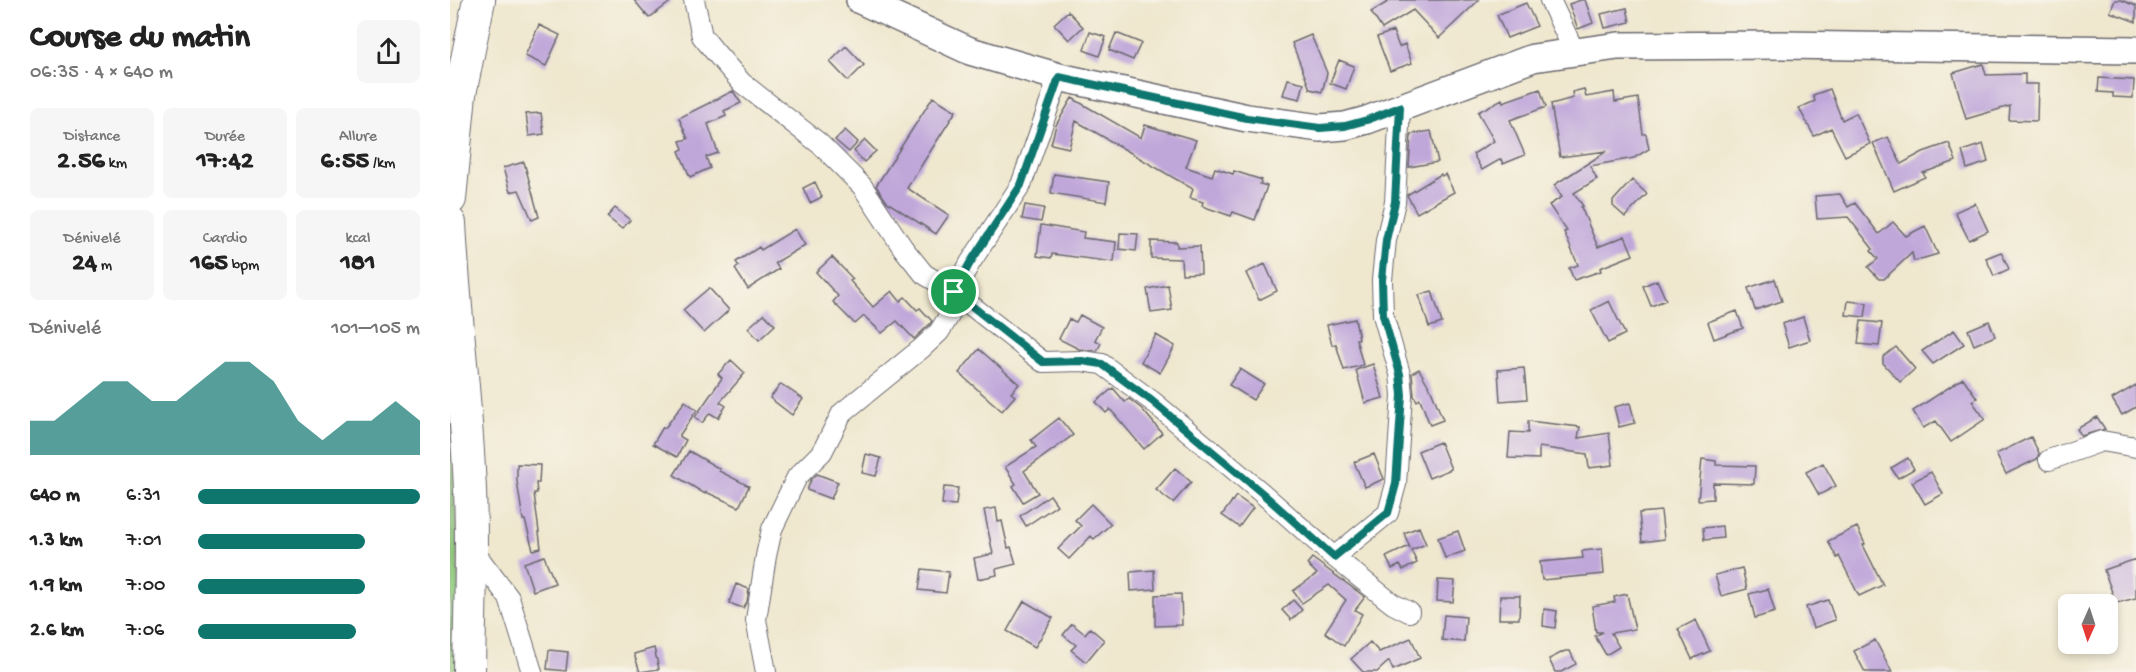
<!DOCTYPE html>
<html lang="fr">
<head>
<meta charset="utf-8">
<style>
	body { margin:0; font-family:"Gochi Hand",sans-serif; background:#f6f6f6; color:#222; height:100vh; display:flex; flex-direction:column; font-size:22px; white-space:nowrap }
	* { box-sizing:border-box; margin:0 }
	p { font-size:20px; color:#767676 }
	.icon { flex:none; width:33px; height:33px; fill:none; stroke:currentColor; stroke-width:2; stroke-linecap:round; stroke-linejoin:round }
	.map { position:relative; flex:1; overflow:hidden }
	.side { display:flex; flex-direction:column; background:#fff; width:450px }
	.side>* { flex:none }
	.needle { width:39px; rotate:183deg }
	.controls { position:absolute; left:1608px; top:594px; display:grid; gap:12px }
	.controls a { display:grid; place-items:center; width:60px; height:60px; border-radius:9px; background:#fff; box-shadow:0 3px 9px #0003; font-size:30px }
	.pin { position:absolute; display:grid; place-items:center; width:51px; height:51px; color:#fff; margin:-26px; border:3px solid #fff; border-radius:50%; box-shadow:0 2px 6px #0007 }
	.round { display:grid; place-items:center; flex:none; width:63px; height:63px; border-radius:9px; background:#f6f6f6 }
	.head { display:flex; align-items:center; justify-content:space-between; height:102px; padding:0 30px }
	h1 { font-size:33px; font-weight:700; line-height:45px }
	.figures { display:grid; grid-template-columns:repeat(3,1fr); gap:9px; height:102px; padding:6px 30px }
	.figures div { display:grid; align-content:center; border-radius:9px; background:#f6f6f6; text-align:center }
	.figures b { font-size:26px; font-weight:700 }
	.figures small { font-size:16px; font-weight:400 }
	.figures p { font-size:16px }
	.chart { height:168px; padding:12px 30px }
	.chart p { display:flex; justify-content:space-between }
	.chart svg { width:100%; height:108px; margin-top:6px; fill:#0f766e; opacity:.7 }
	ul { padding:0 30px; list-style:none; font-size:20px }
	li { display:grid; grid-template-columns:96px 72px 1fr; align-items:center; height:45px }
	li i { height:15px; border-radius:8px; background:#0f766e }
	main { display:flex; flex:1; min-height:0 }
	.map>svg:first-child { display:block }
</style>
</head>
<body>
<main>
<section class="side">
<div class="head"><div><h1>Course du matin</h1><p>06:35 · 4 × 640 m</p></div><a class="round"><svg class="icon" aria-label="share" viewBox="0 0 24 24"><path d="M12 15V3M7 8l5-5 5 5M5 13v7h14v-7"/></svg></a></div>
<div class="figures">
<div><p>Distance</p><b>2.56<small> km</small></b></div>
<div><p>Durée</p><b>17:42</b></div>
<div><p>Allure</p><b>6:55<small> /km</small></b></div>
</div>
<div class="figures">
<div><p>Dénivelé</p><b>24<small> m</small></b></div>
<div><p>Cardio</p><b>165<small> bpm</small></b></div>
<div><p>kcal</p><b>181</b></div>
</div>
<div class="chart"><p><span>Dénivelé</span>101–105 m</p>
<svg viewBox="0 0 160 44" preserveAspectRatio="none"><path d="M0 44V30L10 30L20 22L30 14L40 14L50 22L60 22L70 14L80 6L90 6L100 14L110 30L120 38L130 30L140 30L150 22L160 30V44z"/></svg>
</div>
<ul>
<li><b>640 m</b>6:31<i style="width:100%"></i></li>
<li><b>1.3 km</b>7:01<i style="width:75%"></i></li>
<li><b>1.9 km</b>7:00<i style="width:75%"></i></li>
<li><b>2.6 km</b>7:06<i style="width:71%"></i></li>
</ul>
</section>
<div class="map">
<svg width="1686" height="672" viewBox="0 0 1686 672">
	<rect width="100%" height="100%" fill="#f7f3e8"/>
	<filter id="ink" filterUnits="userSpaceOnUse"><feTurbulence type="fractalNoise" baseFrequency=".0167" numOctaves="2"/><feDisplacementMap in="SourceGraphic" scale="12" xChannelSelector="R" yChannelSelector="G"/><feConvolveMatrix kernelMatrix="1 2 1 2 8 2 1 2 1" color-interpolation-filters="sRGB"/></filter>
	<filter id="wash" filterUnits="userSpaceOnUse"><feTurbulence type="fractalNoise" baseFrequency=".008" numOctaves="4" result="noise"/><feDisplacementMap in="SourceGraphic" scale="24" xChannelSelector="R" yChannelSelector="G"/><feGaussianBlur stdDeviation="1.35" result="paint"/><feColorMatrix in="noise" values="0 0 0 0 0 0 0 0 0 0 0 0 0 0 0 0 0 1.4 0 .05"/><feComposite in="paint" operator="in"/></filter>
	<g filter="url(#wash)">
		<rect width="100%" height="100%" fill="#efe7ce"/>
		<path fill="#92cb7f" stroke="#5a765d" stroke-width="1.5" d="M 0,381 L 10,614 L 7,672 L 0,672 Z"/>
		<g id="blocks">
			<path fill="#c0a7da" d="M 184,0 L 223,0 L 199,18 Z
				M 941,0 L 1029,0 L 989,38 L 963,10 L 932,29 L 921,12 Z
				M 1131,0 L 1135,0 L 1143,23 L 1128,29 L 1119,4 Z
				M 1665,0 L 1671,0 L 1686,6 L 1686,22 L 1660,12 Z
				M 1076,3 L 1087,26 L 1057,38 L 1047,15 Z
				M 1177,8 L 1180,22 L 1155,28 L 1151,14 Z
				M 618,11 L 633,27 L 619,40 L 604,24 Z
				M 89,25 L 110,35 L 96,66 L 75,56 Z
				M 943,31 L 949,47 L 955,44 L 962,63 L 940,71 L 927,37 Z
				M 640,32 L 656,37 L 649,56 L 634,50 Z
				M 666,33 L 691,43 L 683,60 L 659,50 Z
				M 861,35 L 877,73 L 872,92 L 860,89 L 842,43 Z
				M 396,46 L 414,65 L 398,81 L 380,62 Z
				M 889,60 L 904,66 L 896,89 L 880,83 Z
				M 1533,64 L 1536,75 L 1575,74 L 1575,84 L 1588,84 L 1587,121 L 1559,120 L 1560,106 L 1516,119 L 1503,73 Z
				M 1649,78 L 1684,80 L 1683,98 L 1663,97 L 1663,93 L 1648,92 Z
				M 838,79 L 854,83 L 850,99 L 833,95 Z
				M 1090,89 L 1096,107 L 1060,120 L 1075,155 L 1053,164 L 1051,159 L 1032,170 L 1023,154 L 1044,141 L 1028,112 L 1052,99 L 1053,102 Z
				M 1134,89 L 1136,97 L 1164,92 L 1165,102 L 1188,98 L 1193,134 L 1196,134 L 1199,149 L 1184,158 L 1140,166 L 1147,179 L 1124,193 L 1133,206 L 1131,207 L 1148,247 L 1175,236 L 1183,255 L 1150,268 L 1151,271 L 1124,280 L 1119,268 L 1128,265 L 1114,232 L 1117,231 L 1099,205 L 1112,197 L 1104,185 L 1157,151 L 1110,157 L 1101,104 L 1123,98 L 1122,92 Z
				M 1380,89 L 1392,120 L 1406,113 L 1420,144 L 1395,156 L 1381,128 L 1364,136 L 1349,108 L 1365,101 L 1363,95 Z
				M 283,91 L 291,103 L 274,111 L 276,116 L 258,124 L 268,153 L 256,157 L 260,168 L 240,177 L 229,151 L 233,149 L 230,141 L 238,139 L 229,118 Z
				M 483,97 L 506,111 L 457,188 L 499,215 L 486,234 L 437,202 L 426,186 Z
				M 622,98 L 691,138 L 695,125 L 746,140 L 736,167 L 762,176 L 765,168 L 783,174 L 784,171 L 812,180 L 810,184 L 817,186 L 805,220 L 783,212 L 781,216 L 752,206 L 753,202 L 740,198 L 743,189 L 626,121 L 619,148 L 601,144 L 606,125 Z
				M 91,113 L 94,134 L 79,136 L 76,114 Z
				M 395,130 L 408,142 L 399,152 L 385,140 Z
				M 981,131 L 988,162 L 959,167 L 961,134 Z
				M 1438,137 L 1451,164 L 1473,152 L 1499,143 L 1506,161 L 1473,173 L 1475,177 L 1444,191 L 1423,143 Z
				M 415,140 L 426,151 L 414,162 L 404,151 Z
				M 1533,144 L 1538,162 L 1517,169 L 1512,151 Z
				M 74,162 L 89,217 L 82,220 L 69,190 L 60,192 L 53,168 Z
				M 604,174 L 659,182 L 656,202 L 601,193 Z
				M 991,174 L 992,176 L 995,174 L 1004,192 L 967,213 L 957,195 Z
				M 1182,180 L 1197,194 L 1175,217 L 1163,206 L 1163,201 Z
				M 365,182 L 372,197 L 360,203 L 353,188 Z
				M 1390,194 L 1398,207 L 1405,203 L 1429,234 L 1443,222 L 1456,236 L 1475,226 L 1488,254 L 1464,261 L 1462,253 L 1434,279 L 1429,279 L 1418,267 L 1428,259 L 1421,251 L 1423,249 L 1398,217 L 1367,219 L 1365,196 Z
				M 1525,203 L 1538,231 L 1519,240 L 1505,212 Z
				M 575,205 L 594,208 L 591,222 L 572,219 Z
				M 165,208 L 180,220 L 172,229 L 157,217 Z
				M 591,225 L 634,232 L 633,238 L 666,242 L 664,262 L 602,254 L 601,258 L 587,256 Z
				M 345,229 L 355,245 L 325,263 L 329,269 L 298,289 L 285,269 L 289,266 L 286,262 L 309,247 L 311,250 Z
				M 670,233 L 688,234 L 686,251 L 669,249 Z
				M 701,241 L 727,242 L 727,247 L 750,246 L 751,273 L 732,274 L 731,259 L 701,258 Z
				M 1551,252 L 1559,269 L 1544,276 L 1536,258 Z
				M 382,257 L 403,279 L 400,281 L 423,307 L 442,291 L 450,301 L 455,297 L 467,310 L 470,308 L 482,321 L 480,324 L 464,339 L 447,321 L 432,333 L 414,316 L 405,324 L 383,302 L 388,296 L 366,272 Z
				M 815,264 L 827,291 L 809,300 L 796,273 Z
				M 1325,279 L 1332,301 L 1305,310 L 1298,288 Z
				M 1207,280 L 1216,300 L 1201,306 L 1193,286 Z
				M 718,285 L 722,310 L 701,313 L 697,289 Z
				M 259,288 L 279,310 L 254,333 L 233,310 Z
				M 982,291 L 992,323 L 979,327 L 969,295 Z
				M 1159,301 L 1175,334 L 1158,343 L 1141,310 Z
				M 1398,301 L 1417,303 L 1415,317 L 1396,315 Z
				M 1287,311 L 1293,328 L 1264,339 L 1258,322 Z
				M 314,314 L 325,325 L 309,340 L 298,328 Z
				M 630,315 L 652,327 L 645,340 L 651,343 L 647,351 L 629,349 L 609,339 L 619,319 L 626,322 Z
				M 1353,317 L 1360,340 L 1339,347 L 1332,324 Z
				M 905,319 L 909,339 L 906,339 L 913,365 L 894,370 L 886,344 L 882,345 L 877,325 Z
				M 1411,321 L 1432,323 L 1429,346 L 1408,344 Z
				M 1539,321 L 1545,336 L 1524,345 L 1518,330 Z
				M 1504,330 L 1514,344 L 1483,364 L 1472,351 Z
				M 706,335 L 725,346 L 710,373 L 691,362 Z
				M 1446,347 L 1465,369 L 1450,382 L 1433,363 L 1433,357 Z
				M 529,349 L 569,384 L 561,393 L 565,396 L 552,411 L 509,373 Z
				M 281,360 L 295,373 L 270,402 L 276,406 L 268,418 L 260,413 L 252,423 L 245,417 L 272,378 L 268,374 Z
				M 923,364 L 933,398 L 915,403 L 906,370 Z
				M 1074,368 L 1077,399 L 1050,401 L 1048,370 Z
				M 790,369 L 814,384 L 803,400 L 779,385 Z
				M 969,369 L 982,392 L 993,420 L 980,425 L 970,399 L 967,401 L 964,396 L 962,373 Z
				M 1513,378 L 1527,398 L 1522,401 L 1535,419 L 1501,442 L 1486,421 L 1473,428 L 1463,411 Z
				M 331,384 L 353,399 L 342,415 L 320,398 Z
				M 1686,385 L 1686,407 L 1672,415 L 1662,399 Z
				M 663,388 L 675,402 L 679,399 L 692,409 L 712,433 L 694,449 L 660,409 L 656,413 L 646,402 Z
				M 235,401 L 247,410 L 229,436 L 236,440 L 227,457 L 203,444 L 213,427 L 215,428 Z
				M 1180,403 L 1185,423 L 1169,427 L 1164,407 Z
				M 1647,417 L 1655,429 L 1631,436 L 1627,429 Z
				M 609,418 L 623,435 L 574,471 L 588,493 L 573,502 L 563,486 L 566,484 L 555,467 L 586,447 L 581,440 Z
				M 1078,421 L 1130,427 L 1128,438 L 1159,433 L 1163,465 L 1139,468 L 1137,454 L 1089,447 L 1089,459 L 1058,458 L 1060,432 L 1078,433 Z
				M 1581,437 L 1589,453 L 1587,459 L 1556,474 L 1546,454 Z
				M 990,442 L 1001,469 L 979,478 L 968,451 Z
				M 239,451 L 270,469 L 269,471 L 299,486 L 289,507 L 256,492 L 255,494 L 224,475 Z
				M 416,454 L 431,458 L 426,476 L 412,473 Z
				M 924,454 L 934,479 L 915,487 L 904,462 Z
				M 1458,458 L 1464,469 L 1448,478 L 1441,468 Z
				M 1252,459 L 1266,461 L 1266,465 L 1305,466 L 1304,484 L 1263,483 L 1263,499 L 1248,500 Z
				M 1373,463 L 1386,486 L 1369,495 L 1356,472 Z
				M 67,464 L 90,465 L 89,483 L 86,483 L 87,493 L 84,493 L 91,548 L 83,550 L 75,520 L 73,520 L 67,481 Z
				M 725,468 L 741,482 L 723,503 L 706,490 Z
				M 1481,472 L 1493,494 L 1475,504 L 1462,482 Z
				M 367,474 L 388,482 L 381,499 L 357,490 L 361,480 Z
				M 494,487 L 508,488 L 506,505 L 492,504 Z
				M 600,495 L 607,505 L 576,526 L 570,516 Z
				M 786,496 L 803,508 L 789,527 L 772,515 Z
				M 641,504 L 661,524 L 644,539 L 641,536 L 619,559 L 608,549 L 631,526 L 625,520 Z
				M 546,508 L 548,522 L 552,521 L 558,548 L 561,547 L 566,564 L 546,569 L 547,575 L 528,579 L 524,558 L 543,554 L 534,510 Z
				M 1211,511 L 1214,539 L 1192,542 L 1189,513 Z
				M 1272,526 L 1273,538 L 1254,540 L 1253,528 Z
				M 969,527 L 976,544 L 961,550 L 967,563 L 953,570 L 950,565 L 942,569 L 936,557 L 959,546 L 960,548 L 954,533 Z
				M 1407,527 L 1415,544 L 1413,545 L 1433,585 L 1409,596 L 1389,556 L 1387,558 L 1378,541 Z
				M 1008,531 L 1015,551 L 995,558 L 988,538 Z
				M 1152,549 L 1154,574 L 1092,580 L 1090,562 L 1133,558 L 1132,551 Z
				M 94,556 L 105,583 L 83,591 L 74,563 Z
				M 862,558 L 915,597 L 905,610 L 912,614 L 894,646 L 875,632 L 896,600 L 879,585 L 852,603 L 843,591 L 867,574 L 857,564 Z
				M 1686,559 L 1686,598 L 1666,603 L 1654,570 Z
				M 1292,568 L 1297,589 L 1271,596 L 1265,575 Z
				M 472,569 L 499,572 L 496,593 L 469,590 Z
				M 704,570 L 705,589 L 681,591 L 680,572 Z
				M 988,580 L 1005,581 L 1003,602 L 987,601 Z
				M 286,584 L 299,589 L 297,602 L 293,608 L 279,603 Z
				M 1318,589 L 1325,612 L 1305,618 L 1299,594 Z
				M 731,594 L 732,625 L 705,626 L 705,595 Z
				M 1177,594 L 1185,629 L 1161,633 L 1169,647 L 1156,655 L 1145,636 L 1153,632 L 1146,632 L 1142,606 L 1165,602 L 1164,597 Z
				M 1050,596 L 1070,596 L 1069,619 L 1049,619 Z
				M 843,600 L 852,610 L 841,620 L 832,610 Z
				M 1378,600 L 1385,620 L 1363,628 L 1356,607 Z
				M 574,601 L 603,618 L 585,647 L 557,631 Z
				M 1094,609 L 1107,611 L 1105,628 L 1093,626 Z
				M 994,615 L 1016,617 L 1014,642 L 992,640 Z
				M 1246,620 L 1260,651 L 1242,659 L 1228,629 Z
				M 622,624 L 635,634 L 640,628 L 654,640 L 636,662 L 621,650 L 626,645 L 613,635 Z
				M 961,638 L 970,658 L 943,670 L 939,661 L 927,672 L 913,672 L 901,659 L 920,642 L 929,652 Z
				M 1425,640 L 1442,672 L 1415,672 L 1404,651 Z
				M 204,648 L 209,669 L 190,672 L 184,654 Z
				M 99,650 L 118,652 L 116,671 L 97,669 Z
				M 1115,651 L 1120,651 L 1126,664 L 1111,672 L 1105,672 L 1099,659 Z"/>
		</g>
	</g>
	<g filter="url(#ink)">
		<use href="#blocks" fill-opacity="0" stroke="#6a676e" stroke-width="1.5"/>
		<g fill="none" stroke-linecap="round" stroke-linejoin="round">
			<defs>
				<path id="minor" d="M 244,0 L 252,36 L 265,52 L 292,83 L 370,144 L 412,186 L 453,248 L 474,274 L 504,292 L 593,362 L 632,361 L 652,364 L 702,401 L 812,493 L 884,557 L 943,604 L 959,612
					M 1100,0 L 1124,51
					M 1599,460 L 1652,441 L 1686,447
					M 22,549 L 59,598 L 82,672
					M 884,557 L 938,513 L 946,484 L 952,395 L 950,374 L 933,315 L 932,280 L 936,240 L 945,202 L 950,107
					M 316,672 L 306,620 L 316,556 L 322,529 L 347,477 L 372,452 L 392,413 L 472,348 L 489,332 L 499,316 L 505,301 L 504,292 L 520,263 L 571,185 L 609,77"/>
				<path id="secondary" d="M 410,0 L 520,51 L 609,77 L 797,118 L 870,128 L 895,126 L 917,120 L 1083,58 L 1168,46 L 1332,45 L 1686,50"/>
				<path id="trunk" d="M 0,199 L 10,94 L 29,0
					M 0,223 C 4,306 15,388 19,470 C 23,537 20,605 19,672"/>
			</defs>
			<use href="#minor" stroke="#6a676e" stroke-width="22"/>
			<use href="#secondary" stroke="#6a676e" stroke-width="30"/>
			<use href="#trunk" stroke="#6a676e" stroke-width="34"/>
			<use href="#minor" stroke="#fff" stroke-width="20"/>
			<use href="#secondary" stroke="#fff" stroke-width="27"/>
			<use href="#trunk" stroke="#fff" stroke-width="32"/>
		</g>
	</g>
	<g fill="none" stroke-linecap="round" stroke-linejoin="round" filter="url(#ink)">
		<defs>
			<path id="route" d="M 609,77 L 797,118 L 870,128 L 895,126 L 917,120 L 950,107 L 945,202 L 936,240 L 932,280 L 933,315 L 950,374 L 952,395 L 946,484 L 938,513 L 884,557 L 812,493 L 702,401 L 652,364 L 632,361 L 593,362 L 504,292 L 520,263 L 571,185 Z"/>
		</defs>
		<use href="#route" stroke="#fff" stroke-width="12"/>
		<use href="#route" stroke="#0f766e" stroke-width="8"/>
	</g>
</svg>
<div class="controls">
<a><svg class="needle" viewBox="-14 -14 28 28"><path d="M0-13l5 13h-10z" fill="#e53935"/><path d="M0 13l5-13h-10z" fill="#767676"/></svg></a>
</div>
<div class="pin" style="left:504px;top:292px;background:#1e9e55"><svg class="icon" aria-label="arrive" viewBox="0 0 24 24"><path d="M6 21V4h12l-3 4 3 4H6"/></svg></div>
</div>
</main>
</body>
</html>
